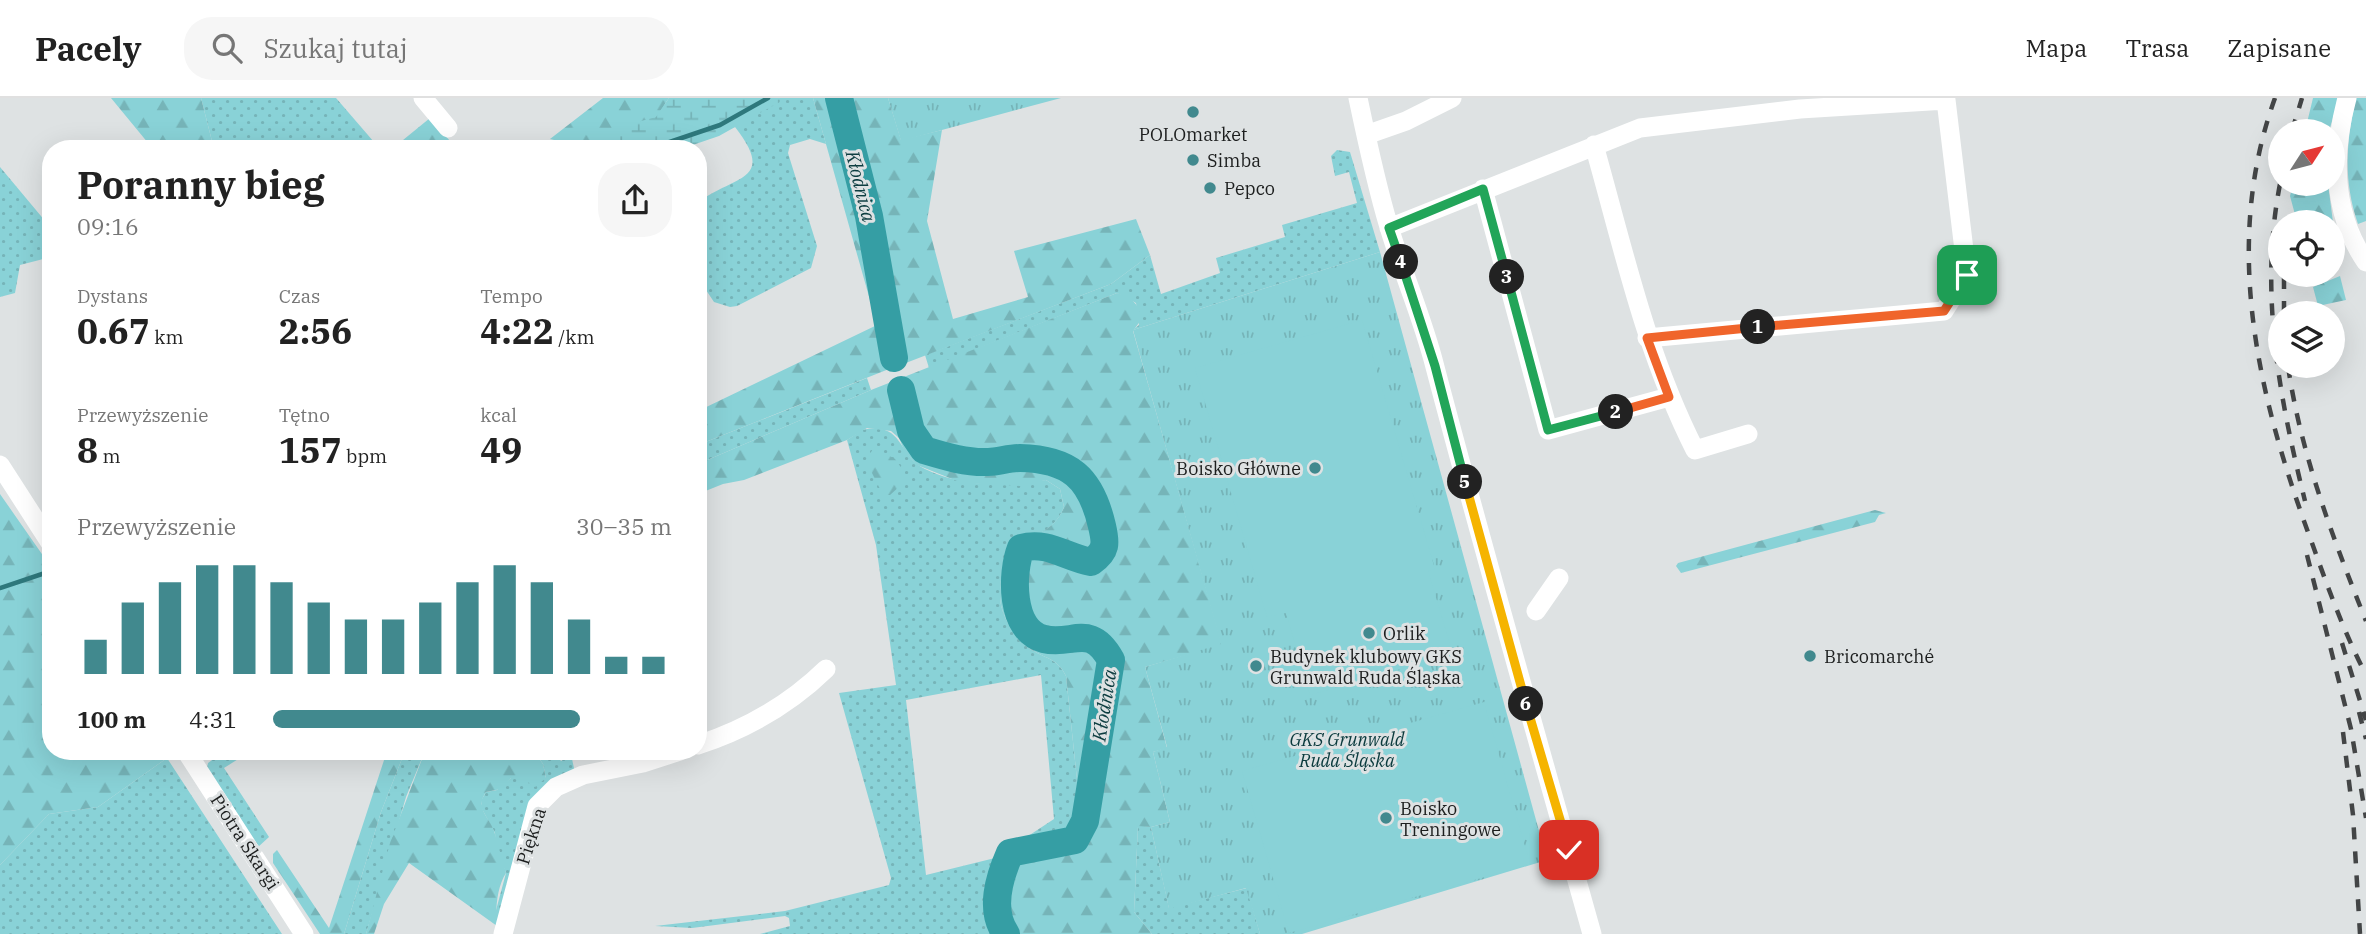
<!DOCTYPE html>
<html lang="pl">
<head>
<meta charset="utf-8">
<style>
	body { margin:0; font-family:"IBM Plex Serif",serif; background:#f6f6f6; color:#222; height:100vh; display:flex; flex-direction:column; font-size:26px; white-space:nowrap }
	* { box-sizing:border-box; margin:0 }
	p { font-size:23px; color:#767676 }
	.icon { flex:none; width:38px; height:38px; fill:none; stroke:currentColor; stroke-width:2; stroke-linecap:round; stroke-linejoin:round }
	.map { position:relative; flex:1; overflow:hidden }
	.side { position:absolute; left:42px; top:42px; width:665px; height:620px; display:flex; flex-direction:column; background:#fff; border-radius:28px; box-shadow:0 7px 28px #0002 }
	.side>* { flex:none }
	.needle { width:46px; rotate:54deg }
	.controls { position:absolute; left:2268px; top:21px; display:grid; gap:14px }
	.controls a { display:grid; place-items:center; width:77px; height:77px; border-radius:50%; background:#fff; box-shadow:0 7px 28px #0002; font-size:35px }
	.pin { position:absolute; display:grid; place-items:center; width:60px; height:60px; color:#fff; margin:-30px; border-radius:14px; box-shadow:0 4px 10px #0006 }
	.km { position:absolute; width:35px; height:35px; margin:-18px; border-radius:50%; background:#222; color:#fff; font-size:19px; line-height:35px; text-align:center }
	.round { display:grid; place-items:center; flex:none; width:74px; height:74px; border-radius:28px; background:#f6f6f6 }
	.overview { display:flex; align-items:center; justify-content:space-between; height:119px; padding:0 35px }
	h1 { font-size:38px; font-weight:800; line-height:52px }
	.figures { display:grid; grid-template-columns:repeat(3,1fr); gap:10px; height:119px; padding:7px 35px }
	.figures div { display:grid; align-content:center }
	.figures b { font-size:35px; font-weight:800 }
	.figures small { font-size:19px; font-weight:400 }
	.figures p { font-size:19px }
	.chart { height:196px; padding:14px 35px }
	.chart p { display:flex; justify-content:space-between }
	.chart svg { width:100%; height:126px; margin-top:7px; stroke:#41898e; stroke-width:6 }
	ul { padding:0 35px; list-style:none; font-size:23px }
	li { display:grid; grid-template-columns:112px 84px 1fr; align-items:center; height:52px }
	li i { height:18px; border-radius:9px; background:#41898e }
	header { display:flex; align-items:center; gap:42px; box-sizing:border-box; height:98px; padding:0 35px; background:#fff; border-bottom:2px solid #e0e0e0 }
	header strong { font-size:33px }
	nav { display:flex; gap:38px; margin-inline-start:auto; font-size:24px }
	.search { width:490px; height:63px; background:#f6f6f6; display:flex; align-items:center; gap:18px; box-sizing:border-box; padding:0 24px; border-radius:28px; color:#767676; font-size:26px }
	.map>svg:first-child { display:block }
</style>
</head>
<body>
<header>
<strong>Pacely</strong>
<div class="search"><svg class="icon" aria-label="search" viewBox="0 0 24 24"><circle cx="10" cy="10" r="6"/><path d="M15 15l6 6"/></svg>Szukaj tutaj</div>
<nav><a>Mapa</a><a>Trasa</a><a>Zapisane</a></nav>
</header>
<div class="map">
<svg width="2366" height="836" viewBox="0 0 2366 836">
	<defs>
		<pattern id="grass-dots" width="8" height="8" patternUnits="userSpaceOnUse" patternTransform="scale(1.75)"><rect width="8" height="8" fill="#89d2d7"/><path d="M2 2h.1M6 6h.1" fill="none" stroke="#76b4b8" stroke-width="1.8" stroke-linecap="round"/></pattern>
		<pattern id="forest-firs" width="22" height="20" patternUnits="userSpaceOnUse" patternTransform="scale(1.75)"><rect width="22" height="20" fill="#89d2d7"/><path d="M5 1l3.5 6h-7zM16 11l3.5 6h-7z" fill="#76b4b8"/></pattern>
		<pattern id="wetland-marsh" width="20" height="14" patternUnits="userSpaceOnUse" patternTransform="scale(1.75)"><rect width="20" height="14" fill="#89d2d7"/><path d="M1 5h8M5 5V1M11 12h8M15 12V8" fill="none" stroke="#76b4b8"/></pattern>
		<pattern id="park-tufts" width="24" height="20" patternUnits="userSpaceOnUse" patternTransform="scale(1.75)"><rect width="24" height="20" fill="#89d2d7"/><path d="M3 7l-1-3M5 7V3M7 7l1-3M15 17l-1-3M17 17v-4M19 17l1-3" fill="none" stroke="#76b4b8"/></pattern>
	</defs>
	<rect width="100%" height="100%" fill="#dee2e3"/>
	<path fill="url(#grass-dots)" d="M 201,0 L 336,0 L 380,51 L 214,51 Z
		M 669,0 L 813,0 L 826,46 L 810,41 L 790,47 L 788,55 L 817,148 L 811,170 L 737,208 L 730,209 L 714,204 L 698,180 L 698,104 C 735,77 777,83 735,29 L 681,51 L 594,51 L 607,38 L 667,5 Z
		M 1337,52 L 1350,54 L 1380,154 L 1133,232 L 1139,227 L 1136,205 L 1117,195 L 929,270 L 925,257 L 1111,186 L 1150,157 L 1161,196 L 1220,175 L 1216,160 L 1285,139 L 1282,127 L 1357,105 L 1349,74 L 1335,78 L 1331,58 Z
		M 0,69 L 51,130 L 51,159 L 20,167 L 15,195 L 0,199 Z
		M 867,280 L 871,292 L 698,366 L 698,347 Z
		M 862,332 C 905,323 896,357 925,371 C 968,391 1001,387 1046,382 L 1060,391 L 1064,409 C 1046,454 1001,422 1000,499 C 1000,516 1015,540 1029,550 C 1044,561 1057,559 1066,578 L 1081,719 L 1068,736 L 1016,746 L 1054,721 L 1041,577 L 906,602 L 926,777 L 995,760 L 987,797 L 993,836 L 760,836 L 790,828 L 789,820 L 785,818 L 692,830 L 655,828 L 785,813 L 889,787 L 891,780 L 839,595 L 896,587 L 876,447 L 847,342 Z
		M 224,653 L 251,653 L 224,670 L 269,739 L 257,750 L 207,670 L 208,665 Z
		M 405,653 L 425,653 L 406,699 L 366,836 L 344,836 L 381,714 Z
		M 534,653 L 554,653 L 561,663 L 571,656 L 575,675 L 553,684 L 497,828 L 495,816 L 506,775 L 496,749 L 495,735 L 482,711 L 482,701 L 486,694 L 497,692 L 511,680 L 546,680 L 543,666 Z
		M 167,660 L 282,836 L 0,836 L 0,767 L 49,716 L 98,709 Z
		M 1138,727 L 1151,729 L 1169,810 L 1247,790 L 1260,836 L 1152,836 L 1134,814 Z"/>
	<path fill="url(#forest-firs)" d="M 111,0 L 201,0 L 214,51 L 153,51 Z
		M 603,0 L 669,0 L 656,19 C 632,26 613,32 594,51 L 565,51 L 558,43 L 550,41 Z
		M 813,0 L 837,0 L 867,120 L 894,269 L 698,347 L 698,313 L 877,227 Z
		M 840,0 L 888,0 L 901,42 L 942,32 L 927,123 L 953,221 L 1028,199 L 1014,153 L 1136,121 L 1150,157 L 1111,186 L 898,268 L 870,120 Z
		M 2313,0 L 2339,0 L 2329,33 L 2305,33 Z
		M 2356,0 L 2366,0 L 2366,123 L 2358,126 C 2343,83 2346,44 2356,0 Z
		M 430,20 L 457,51 L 392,51 Z
		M 2293,86 L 2328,86 L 2333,124 L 2297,124 L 2290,98 Z
		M 2340,178 L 2346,202 L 2318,208 L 2313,189 Z
		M 1117,195 C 1131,199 1141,207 1141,222 L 1133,233 L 1222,547 L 1145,569 L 1167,650 L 1153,654 L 1170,724 L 1151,729 L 1138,728 L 1134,814 L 1152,836 L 993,836 L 987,797 L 995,760 L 1016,746 L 1068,736 L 1081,719 L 1066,578 C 1057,559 1044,561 1029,550 C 1015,540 1000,516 1000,499 C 1000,420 1045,455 1064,409 L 1060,391 L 1046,382 L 1020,388 L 962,385 L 917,367 L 905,354 L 899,340 L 891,333 L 867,330 L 847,342 L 744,382 L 723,386 L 698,396 L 698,366 L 871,292 Z
		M 874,349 L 895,361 L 905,375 L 901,387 L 890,397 L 883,397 L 866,363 Z
		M 0,396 L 51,469 L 51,653 L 163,653 L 167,660 L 98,709 L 49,716 L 0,767 Z
		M 1875,412 L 1886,415 L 1879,417 L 1875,424 L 1681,475 L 1676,468 L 1678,465 Z
		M 387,653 L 405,653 L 381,714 L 344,836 L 320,836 L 273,765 L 273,756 L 277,752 L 329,830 Z
		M 425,653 L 534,653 L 543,666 L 546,680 L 535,689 L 521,681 L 511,680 L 501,691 L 486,694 C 474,711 491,720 495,736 C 498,749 503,762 506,775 C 497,789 495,812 497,828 L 409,765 L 384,806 L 374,836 L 366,836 L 390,745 Z"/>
	<path fill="url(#wetland-marsh)" d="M 669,0 L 787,0 L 719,38 L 681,51 L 594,51 L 620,29 L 656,19 Z"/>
	<path fill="url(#park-tufts)" d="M 888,0 L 1061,0 L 901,43 Z
		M 1380,154 L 1547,762 L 1302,836 L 1260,836 L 1246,790 L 1169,811 L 1151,729 L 1170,724 L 1153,654 L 1167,649 L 1145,569 L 1221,546 L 1133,232 Z"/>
	<path fill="#89d2d7" d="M 1362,222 L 1435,471 L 1428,473 L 1453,556 L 1310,597 L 1286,515 L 1267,519 L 1195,270 Z
		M 1484,604 L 1530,766 L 1289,835 L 1242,673 Z"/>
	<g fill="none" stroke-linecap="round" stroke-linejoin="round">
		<path stroke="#2e787c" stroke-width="4.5" d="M 649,51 L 720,27 L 768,0
			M 0,490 L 51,473"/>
		<path stroke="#359ea4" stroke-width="28" d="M 839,0 L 869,118 L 894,260
			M 901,292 L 911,333 L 924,352 C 944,358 966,365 988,364 C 998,364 1009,360 1020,360 C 1070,361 1091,380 1102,428 C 1106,445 1107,453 1091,464 C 1065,459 1048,443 1021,450 C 1011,475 1010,533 1044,541 C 1073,548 1090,524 1111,562 L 1085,723 L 1075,742 L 1010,755 C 999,780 989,812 1006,836"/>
		<path stroke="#fff" stroke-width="19" d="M 423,0 L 448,30
			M 1358,0 C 1367,43 1376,86 1389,129 C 1403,176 1423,221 1435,269 C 1485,459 1539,647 1592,836
			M 2347,0 C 2332,56 2332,115 2366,164
			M 1366,37 L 1406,23 L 1452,0
			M 1594,47 C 1624,153 1645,253 1695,352 L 1748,336
			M 1483,91 L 1548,332 L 1669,299
			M 1389,130 L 1640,30 L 1800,11 L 1946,2 L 1967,177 L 1944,213 L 1647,240
			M 0,367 L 51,446
			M 1536,513 L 1559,480
			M 698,647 C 747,631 789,607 826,571
			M 186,653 L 304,836
			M 503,836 L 537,708 L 556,689 L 583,677 L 643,665 L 680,653"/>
		<path stroke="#434546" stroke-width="4.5" stroke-dasharray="12 12" stroke-linecap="butt" d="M 2275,0 C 2221,149 2259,302 2312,445 C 2328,490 2344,534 2366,577
			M 2292,33 L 2302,0
			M 2280,86 C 2259,194 2279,298 2305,403
			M 2284,215 L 2284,177
			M 2288,268 C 2301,357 2333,440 2366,523
			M 2307,457 L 2351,631 L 2366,720
			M 2342,545 L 2366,622
			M 2359,614 L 2366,641
			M 2343,634 L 2353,717 L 2360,836"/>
	</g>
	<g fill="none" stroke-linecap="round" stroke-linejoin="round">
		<defs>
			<path id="split-1" d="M 1758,229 L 1944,213 L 1967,177"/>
			<path id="split-2" d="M 1616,314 L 1669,299 L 1647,240 L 1758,229"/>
			<path id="split-3" d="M 1507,179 L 1548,332 L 1616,314"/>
			<path id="split-4" d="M 1401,164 L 1389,130 L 1483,91 L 1507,179"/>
			<path id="split-5" d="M 1401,164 L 1435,268 L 1465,384"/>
			<path id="split-6" d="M 1465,384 L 1526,606"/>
			<path id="split-7" d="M 1526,606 L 1569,752"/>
		</defs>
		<use href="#split-1" stroke="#fff" stroke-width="14"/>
		<use href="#split-2" stroke="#fff" stroke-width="14"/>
		<use href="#split-3" stroke="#fff" stroke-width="14"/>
		<use href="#split-4" stroke="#fff" stroke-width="14"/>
		<use href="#split-5" stroke="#fff" stroke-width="14"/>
		<use href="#split-6" stroke="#fff" stroke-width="14"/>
		<use href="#split-7" stroke="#fff" stroke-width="14"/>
		<use href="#split-1" stroke="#f0652b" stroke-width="9"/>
		<use href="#split-2" stroke="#f0652b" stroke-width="9"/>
		<use href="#split-3" stroke="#22a559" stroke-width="9"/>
		<use href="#split-4" stroke="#22a559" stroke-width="9"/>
		<use href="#split-5" stroke="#22a559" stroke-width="9"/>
		<use href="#split-6" stroke="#f5b400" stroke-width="9"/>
		<use href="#split-7" stroke="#f5b400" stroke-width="9"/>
	</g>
	<g fill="#41898e" stroke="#dee2e3" stroke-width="2.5">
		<circle cx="1193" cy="14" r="7"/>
		<circle cx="1193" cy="62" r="7"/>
		<circle cx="1210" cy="90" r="7"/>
		<circle cx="1315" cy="370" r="7"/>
		<circle cx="1369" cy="535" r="7"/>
		<circle cx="1810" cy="558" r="7"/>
		<circle cx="1256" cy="568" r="7"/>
		<circle cx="1386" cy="720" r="7"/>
	</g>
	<g text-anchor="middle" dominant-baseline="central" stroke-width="6" stroke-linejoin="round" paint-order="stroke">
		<g font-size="18" fill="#1c1e1e" stroke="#dee2e3" text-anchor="start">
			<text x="1193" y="36" text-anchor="middle">POLOmarket</text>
			<text x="1207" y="62">Simba</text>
			<text x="1224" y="90">Pepco</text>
			<text x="1301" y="370" text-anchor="end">Boisko Główne</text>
			<text x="1383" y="535">Orlik</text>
			<text x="1270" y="558">Budynek klubowy GKS<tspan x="1270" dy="21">Grunwald Ruda Śląska</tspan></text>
			<text x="1824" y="558">Bricomarché</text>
			<text x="1400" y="710">Boisko<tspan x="1400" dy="21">Treningowe</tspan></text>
		</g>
		<g font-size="18" font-style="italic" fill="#0a3a3d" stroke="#dee2e3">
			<text x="1347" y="641">GKS Grunwald<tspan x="1347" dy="21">Ruda Śląska</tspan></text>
		</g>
		<g font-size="18" fill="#1c1e1e" stroke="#dee2e3">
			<text transform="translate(531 738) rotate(-72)">Piękna</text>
			<text transform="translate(245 744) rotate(57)">Piotra Skargi</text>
		</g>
		<g font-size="19" font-style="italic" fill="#0d3d40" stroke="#dee2e3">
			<text transform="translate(861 88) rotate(76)">Kłodnica</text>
			<text transform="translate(1104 607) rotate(-81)">Kłodnica</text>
		</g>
	</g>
</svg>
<div class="controls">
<a><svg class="needle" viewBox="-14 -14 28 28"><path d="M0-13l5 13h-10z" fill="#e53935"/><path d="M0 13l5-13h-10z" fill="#767676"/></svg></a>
<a><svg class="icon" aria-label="locate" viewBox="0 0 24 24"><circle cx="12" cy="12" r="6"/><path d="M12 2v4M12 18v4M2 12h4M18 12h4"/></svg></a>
<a><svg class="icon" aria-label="layers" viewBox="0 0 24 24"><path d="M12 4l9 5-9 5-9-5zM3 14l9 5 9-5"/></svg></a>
</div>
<div class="pin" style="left:1967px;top:177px;background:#1e9e55"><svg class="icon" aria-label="arrive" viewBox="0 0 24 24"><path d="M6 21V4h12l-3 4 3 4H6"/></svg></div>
<div class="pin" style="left:1569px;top:752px;background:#d93025"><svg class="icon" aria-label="check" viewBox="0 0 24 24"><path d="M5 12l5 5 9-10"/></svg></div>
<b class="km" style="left:1758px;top:229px">1</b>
<b class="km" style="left:1616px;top:314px">2</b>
<b class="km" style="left:1507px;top:179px">3</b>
<b class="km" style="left:1401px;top:164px">4</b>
<b class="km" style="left:1465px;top:384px">5</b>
<b class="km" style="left:1526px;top:606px">6</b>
<section class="side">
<div class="overview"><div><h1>Poranny bieg</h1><p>09:16</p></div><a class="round"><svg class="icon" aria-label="share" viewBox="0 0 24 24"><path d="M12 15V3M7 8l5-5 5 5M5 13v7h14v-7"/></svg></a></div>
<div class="figures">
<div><p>Dystans</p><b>0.67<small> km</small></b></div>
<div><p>Czas</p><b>2:56</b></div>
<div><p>Tempo</p><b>4:22<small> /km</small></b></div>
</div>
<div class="figures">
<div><p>Przewyższenie</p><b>8<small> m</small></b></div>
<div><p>Tętno</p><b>157<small> bpm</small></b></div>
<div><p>kcal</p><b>49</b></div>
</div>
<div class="chart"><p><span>Przewyższenie</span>30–35 m</p>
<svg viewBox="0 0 160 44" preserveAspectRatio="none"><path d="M5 44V32M15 44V19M25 44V12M35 44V6M45 44V6M55 44V12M65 44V19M75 44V25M85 44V25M95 44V19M105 44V12M115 44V6M125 44V12M135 44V25M145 44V38M155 44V38"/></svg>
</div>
<ul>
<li><b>100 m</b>4:31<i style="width:77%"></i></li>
</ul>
</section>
</div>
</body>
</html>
